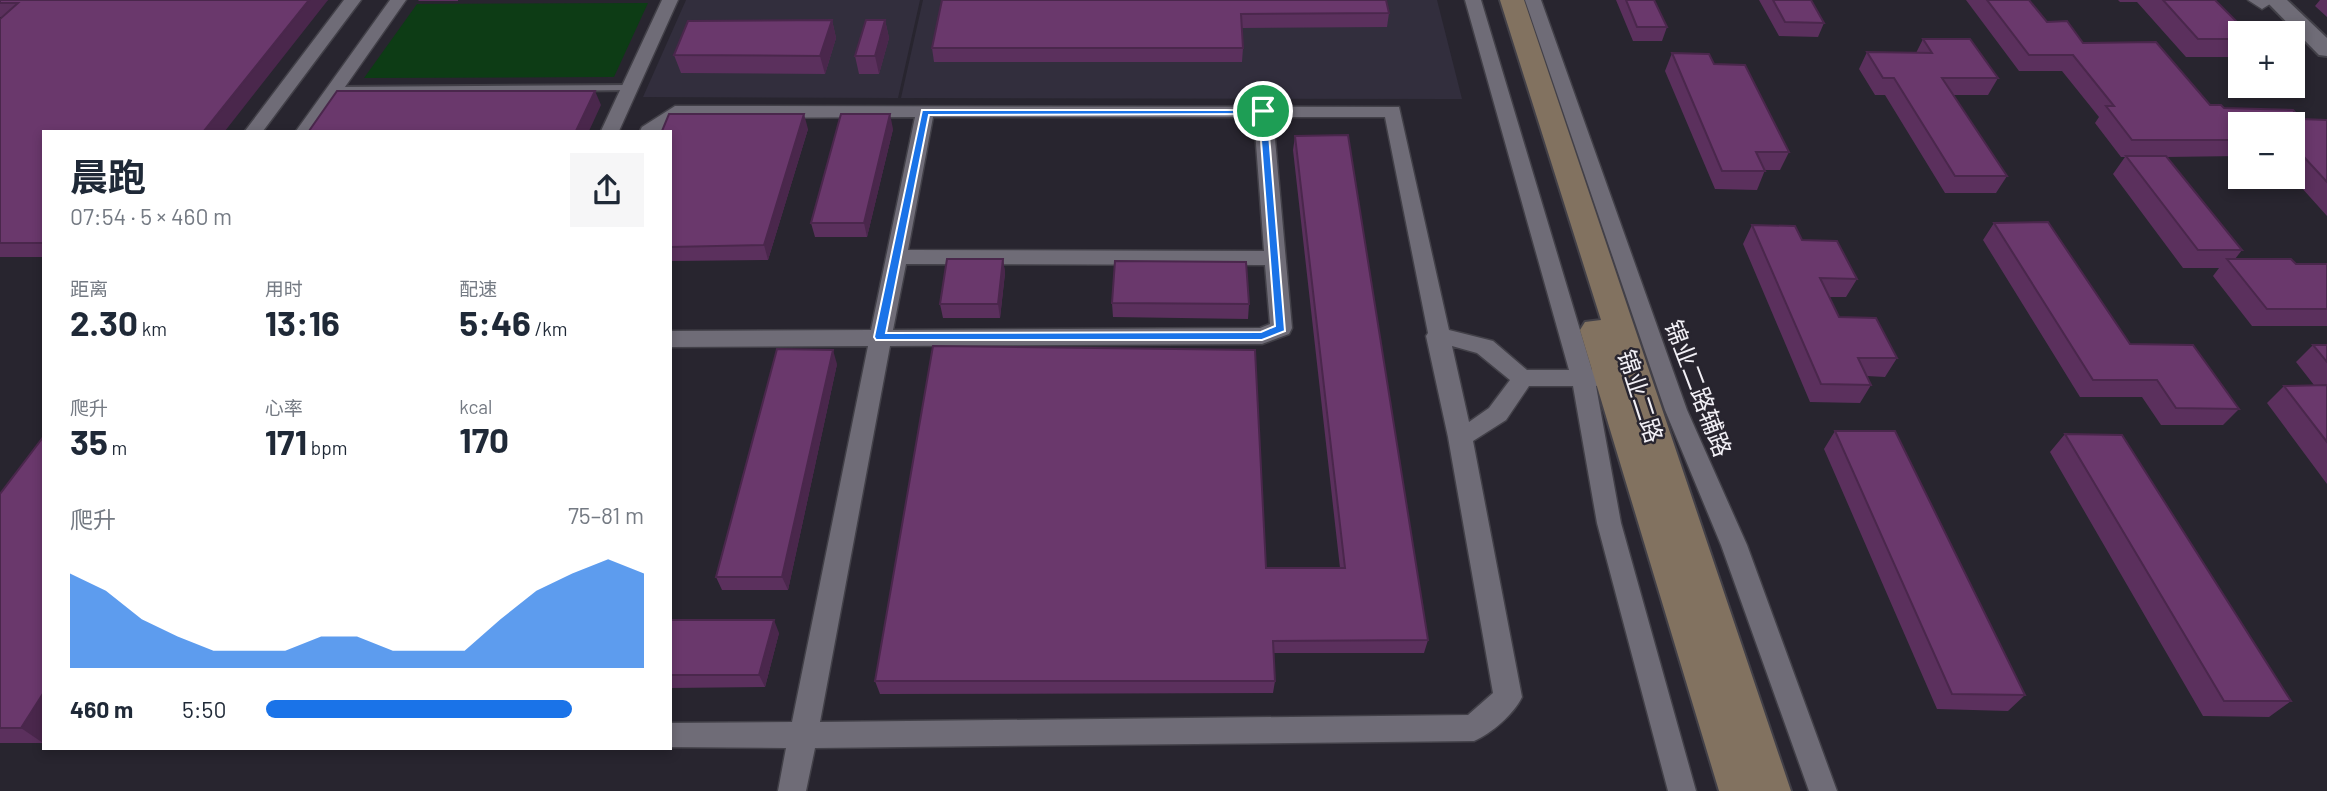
<!DOCTYPE html>
<html lang="zh">
<head>
<meta charset="utf-8">
<style>
	body { margin:0; font-family:Barlow,"Noto Sans SC",sans-serif; background:#f6f6f7; color:#1f2937; height:100vh; display:flex; flex-direction:column; font-size:26px; white-space:nowrap }
	* { box-sizing:border-box; margin:0 }
	p { font-size:23px; color:#747a83 }
	.icon { flex:none; width:38px; height:38px; fill:none; stroke:currentColor; stroke-width:2; stroke-linecap:round; stroke-linejoin:round }
	.map { position:relative; flex:1; overflow:hidden }
	.side { position:absolute; left:42px; top:130px; width:630px; height:620px; display:flex; flex-direction:column; background:#fff; border-radius:0px; box-shadow:0 4px 10px #0003 }
	.side>* { flex:none }
	.controls { position:absolute; left:2228px; top:21px; display:grid; gap:14px }
	.controls a { display:grid; place-items:center; width:77px; height:77px; border-radius:0px; background:#fff; box-shadow:0 4px 10px #0003; font-size:35px }
	.pin { position:absolute; display:grid; place-items:center; width:60px; height:60px; color:#fff; margin:-30px; border:4px solid #fff; border-radius:50%; box-shadow:0 2px 7px #0007 }
	.round { display:grid; place-items:center; flex:none; width:74px; height:74px; border-radius:0px; background:#f6f6f7 }
	.head { display:flex; align-items:center; justify-content:space-between; height:119px; padding:0 28px }
	h1 { font-size:38px; font-weight:700; line-height:52px }
	.stats { display:grid; grid-template-columns:repeat(3,1fr); gap:10px; height:119px; padding:7px 28px }
	.stats div { display:grid; align-content:center }
	.stats b { font-size:35px; font-weight:700 }
	.stats small { font-size:19px; font-weight:400 }
	.stats p { font-size:19px }
	.chart { height:196px; padding:14px 28px }
	.chart p { display:flex; justify-content:space-between }
	.chart svg { width:100%; height:126px; margin-top:7px; fill:#1a73e8; opacity:.7 }
	ul { padding:0 28px; list-style:none; font-size:23px }
	li { display:grid; grid-template-columns:112px 84px 1fr; align-items:center; height:52px }
	li i { height:18px; border-radius:9px; background:#1a73e8 }
	.map>svg:first-child { display:block }
</style>
</head>
<body>
<div class="map">
<svg width="2327" height="791" viewBox="0 0 2327 791">
	<rect width="100%" height="100%" fill="#28252f"/>
	<path fill="#322e3d" d="M 686,0 L 920,0 L 898,98 L 643,97 Z
		M 923,0 L 1437,0 L 1462,99 L 901,98 Z"/>
	<path fill="#0d3c15" d="M 648,3 L 614,77 L 364,78 L 417,4 Z"/>
	<g fill="none" stroke-linecap="round" stroke-linejoin="round">
		<defs>
			<path id="service" d="M 630,85 L 635,88 L 633,90 L 334,93 L 329,90 L 334,87 Z"/>
			<path id="minor" d="M 344,0 L 361,0 L 263,131 L 245,131 Z
				M 390,0 L 406,0 L 314,131 L 296,131 Z
				M 662,0 L 678,0 L 619,131 L 601,131 Z
				M 1465,0 L 1481,0 L 1592,370 L 1603,372 L 1606,378 L 1603,384 L 1596,386 L 1621,523 L 1696,791 L 1668,791 L 1597,523 L 1573,386 L 1529,386 L 1506,420 L 1473,441 L 1522,697 C 1514,714 1491,734 1474,741 L 815,748 L 806,791 L 778,791 L 786,748 L 665,747 L 670,747 L 670,723 L 792,722 L 868,346 L 670,347 L 670,331 L 871,330 L 915,117 L 679,118 L 661,131 L 640,131 L 642,127 L 675,106 L 1399,107 L 1449,330 L 1493,341 L 1527,370 L 1569,370 ZM 933,117 L 1254,117 L 1264,251 L 908,250 ZM 1273,117 L 1385,117 L 1428,333 L 1426,336 L 1448,437 L 1493,693 L 1468,715 L 820,722 L 890,346 L 1262,344 L 1289,334 L 1292,328 ZM 906,264 L 1265,265 L 1270,324 L 1260,328 L 893,330 ZM 1452,346 L 1477,353 L 1510,380 L 1489,408 L 1469,422 Z
				M 1525,0 L 1541,0 L 1687,410 L 1747,545 L 1837,791 L 1809,791 L 1721,545 L 1665,410 Z
				M 2248,0 L 2267,0 L 2270,4 L 2262,9 Z"/>
			<path id="tertiary" d="M 2265,0 L 2287,0 L 2327,38 L 2327,56 L 2319,55 Z"/>
			<path id="secondary" d="M 1500,0 L 1524,0 L 1791,791 L 1719,791 L 1580,330 L 1585,322 L 1601,320 Z"/>
		</defs>
		<use href="#service" stroke="#424048" stroke-width="4"/>
		<use href="#minor" stroke="#424048" stroke-width="3"/>
		<use href="#tertiary" stroke="#424048" stroke-width="4"/>
		<use href="#secondary" stroke="#424048" stroke-width="4"/>
		<use href="#service" fill="#6f6c77" fill-rule="evenodd"/>
		<use href="#minor" fill="#6f6c77" fill-rule="evenodd"/>
		<use href="#tertiary" fill="#6f6c77" fill-rule="evenodd"/>
		<use href="#secondary" fill="#827260" fill-rule="evenodd"/>
	</g>
	<path fill="#5b305d" d="M 0,0 L 328,0 L 44,131 L 44,257 L 0,257 L 0,19 L 3,17 L 0,17 Z
		M 418,0 L 458,0 L 458,1 L 419,1 Z
		M 942,0 L 1389,13 L 1387,27 L 1242,28 L 1243,48 L 1242,62 L 934,62 L 932,48 Z
		M 1616,0 L 1654,0 L 1667,27 L 1662,41 L 1633,41 Z
		M 1759,0 L 1811,0 L 1824,23 L 1818,37 L 1779,36 Z
		M 1966,0 L 2029,0 L 2047,22 L 2083,43 L 2210,105 L 2224,108 L 2301,119 L 2327,120 L 2327,216 L 2292,177 L 2292,124 L 2240,124 L 2240,156 L 2166,157 L 2242,250 L 2235,259 L 2296,264 L 2327,264 L 2327,326 L 2252,326 L 2213,276 L 2219,268 L 2183,268 L 2113,174 L 2125,157 L 2121,157 L 2095,123 L 2099,117 L 2062,71 L 2019,71 Z
		M 2118,0 L 2215,0 L 2240,33 L 2240,57 L 2186,57 L 2137,2 L 2120,2 Z
		M 2320,0 L 2327,0 L 2327,17 L 2315,6 Z
		M 832,20 L 836,38 L 825,74 L 681,73 L 674,55 Z
		M 885,20 L 889,38 L 879,74 L 859,74 L 855,56 Z
		M 1923,39 L 1998,78 L 1988,95 L 1953,95 L 2007,176 L 1996,193 L 1945,193 L 1885,95 L 1875,95 L 1859,69 L 1867,52 L 1916,53 Z
		M 1672,53 L 1714,64 L 1789,152 L 1780,170 L 1765,170 L 1757,190 L 1715,189 L 1665,71 Z
		M 808,129 L 768,260 L 672,261 L 670,266 L 670,131 Z
		M 893,129 L 867,237 L 815,237 L 811,223 Z
		M 1295,136 L 1428,640 L 1424,653 L 1273,653 L 1275,681 L 1273,693 L 880,694 L 875,681 L 1266,568 L 1340,568 L 1293,150 Z
		M 1994,223 L 2130,344 L 2239,409 L 2223,425 L 2161,425 L 2142,397 L 2080,397 L 1983,240 Z
		M 1752,225 L 1802,240 L 1857,279 L 1846,297 L 1829,297 L 1839,317 L 1897,358 L 1885,377 L 1867,376 L 1871,385 L 1860,403 L 1810,402 L 1743,244 Z
		M 1003,259 L 1005,273 L 1000,318 L 943,318 L 940,304 Z
		M 1112,303 L 1249,304 L 1248,319 L 1113,317 Z
		M 2313,345 L 2327,345 L 2327,484 L 2267,403 L 2284,386 L 2314,385 L 2296,362 Z
		M 837,364 L 788,590 L 722,590 L 716,577 Z
		M 1835,431 L 2025,695 L 2008,711 L 1937,709 L 1824,449 Z
		M 2065,434 L 2291,701 L 2269,717 L 2203,716 L 2050,452 Z
		M 0,494 L 43,743 L 0,743 Z
		M 670,620 L 779,633 L 765,687 L 670,688 Z"/>
	<path fill="#4a274c" d="M 309,0 L 328,0 L 225,131 L 204,131 Z
		M 832,20 L 836,38 L 825,74 L 820,56 Z
		M 885,20 L 889,38 L 879,74 L 875,56 Z
		M 595,91 L 601,105 L 589,131 L 576,131 Z
		M 804,114 L 808,129 L 768,260 L 764,245 Z
		M 890,114 L 893,129 L 867,237 L 864,223 Z
		M 1003,259 L 1005,273 L 1000,318 L 998,304 Z
		M 833,350 L 837,364 L 788,590 L 782,577 Z
		M 774,620 L 779,633 L 765,687 L 759,675 Z
		M 44,692 L 44,743 L 43,743 L 21,728 Z"/>
	<path fill="#6a386c" stroke="#4a274c" stroke-width="2" d="M 0,0 L 309,0 L 204,131 L 44,131 L 44,243 L 0,243 L 0,19 L 18,3 L 0,3 Z
		M 942,0 L 1386,0 L 1389,13 L 1241,14 L 1243,48 L 932,48 Z
		M 1626,0 L 1654,0 L 1667,27 L 1637,27 Z
		M 1773,0 L 1811,0 L 1824,23 L 1785,22 Z
		M 1987,0 L 2029,0 L 2047,22 L 2067,21 L 2083,43 L 2156,42 L 2210,105 L 2221,105 L 2224,108 L 2293,110 L 2301,119 L 2327,120 L 2327,182 L 2292,144 L 2292,124 L 2240,124 L 2240,140 L 2132,140 L 2106,106 L 2114,106 L 2073,55 L 2029,55 Z
		M 2163,0 L 2215,0 L 2248,33 L 2240,33 L 2240,39 L 2198,39 Z
		M 832,20 L 820,56 L 674,55 L 688,21 Z
		M 866,20 L 885,20 L 875,56 L 855,56 Z
		M 1923,39 L 1970,39 L 1998,78 L 1942,78 L 2007,176 L 1955,176 L 1894,78 L 1883,78 L 1867,52 L 1932,53 Z
		M 1672,53 L 1709,54 L 1714,64 L 1745,65 L 1789,152 L 1756,152 L 1765,171 L 1722,171 Z
		M 337,91 L 595,91 L 576,131 L 309,131 Z
		M 669,114 L 804,114 L 764,245 L 670,247 L 670,131 L 662,131 Z
		M 841,114 L 890,114 L 864,223 L 811,223 Z
		M 1348,135 L 1428,640 L 1273,641 L 1275,681 L 875,681 L 933,346 L 1255,350 L 1266,568 L 1345,568 L 1295,136 Z
		M 2126,156 L 2166,156 L 2242,250 L 2198,250 Z
		M 2048,222 L 2130,344 L 2193,345 L 2239,409 L 2176,408 L 2157,380 L 2093,380 L 1994,223 Z
		M 1752,225 L 1795,226 L 1802,240 L 1837,241 L 1857,279 L 1820,278 L 1839,317 L 1876,318 L 1897,358 L 1858,358 L 1871,385 L 1821,384 Z
		M 947,259 L 1003,259 L 998,304 L 940,304 Z
		M 2227,259 L 2291,259 L 2296,264 L 2327,264 L 2327,309 L 2267,309 Z
		M 1115,261 L 1246,262 L 1249,304 L 1112,303 Z
		M 2313,345 L 2327,345 L 2327,362 Z
		M 777,349 L 833,350 L 782,577 L 716,577 Z
		M 2327,385 L 2327,442 L 2284,386 Z
		M 1835,431 L 1895,431 L 2025,695 L 1952,694 Z
		M 2065,434 L 2122,435 L 2291,701 L 2224,701 Z
		M 44,436 L 44,692 L 21,728 L 0,728 L 0,494 Z
		M 670,620 L 774,620 L 759,675 L 670,675 Z"/>
	<path fill="#1a73e8" stroke="#fff" stroke-width="2" fill-rule="evenodd" d="M 922,110 L 1267,110 L 1285,331 L 1262,340 L 876,340 L 874,337 ZM 1259,114 L 1275,326 L 1261,332 L 886,333 L 929,115 Z"/>
	<g text-anchor="middle" dominant-baseline="central" stroke-width="5" stroke-linejoin="round" paint-order="stroke">
		<g font-size="24" fill="#f2f0f6" stroke="#28252f">
			<text transform="translate(1699 388) rotate(69)">锦业二路辅路</text>
			<text transform="translate(1641 396) rotate(72)">锦业二路</text>
		</g>
	</g>
</svg>
<div class="controls">
<a>+</a>
<a>−</a>
</div>
<div class="pin" style="left:1263px;top:111px;background:#1e9e55"><svg class="icon" aria-label="arrive" viewBox="0 0 24 24"><path d="M6 21V4h12l-3 4 3 4H6"/></svg></div>
<section class="side">
<div class="head"><div><h1>晨跑</h1><p>07:54 · 5 × 460 m</p></div><a class="round"><svg class="icon" aria-label="share" viewBox="0 0 24 24"><path d="M12 15V3M7 8l5-5 5 5M5 13v7h14v-7"/></svg></a></div>
<div class="stats">
<div><p>距离</p><b>2.30<small> km</small></b></div>
<div><p>用时</p><b>13:16</b></div>
<div><p>配速</p><b>5:46<small> /km</small></b></div>
</div>
<div class="stats">
<div><p>爬升</p><b>35<small> m</small></b></div>
<div><p>心率</p><b>171<small> bpm</small></b></div>
<div><p>kcal</p><b>170</b></div>
</div>
<div class="chart"><p><span>爬升</span>75–81 m</p>
<svg viewBox="0 0 160 44" preserveAspectRatio="none"><path d="M0 44V11L10 17L20 27L30 33L40 38L50 38L60 38L70 33L80 33L90 38L100 38L110 38L120 27L130 17L140 11L150 6L160 11V44z"/></svg>
</div>
<ul>
<li><b>460 m</b>5:50<i style="width:81%"></i></li>
</ul>
</section>
</div>
</body>
</html>
